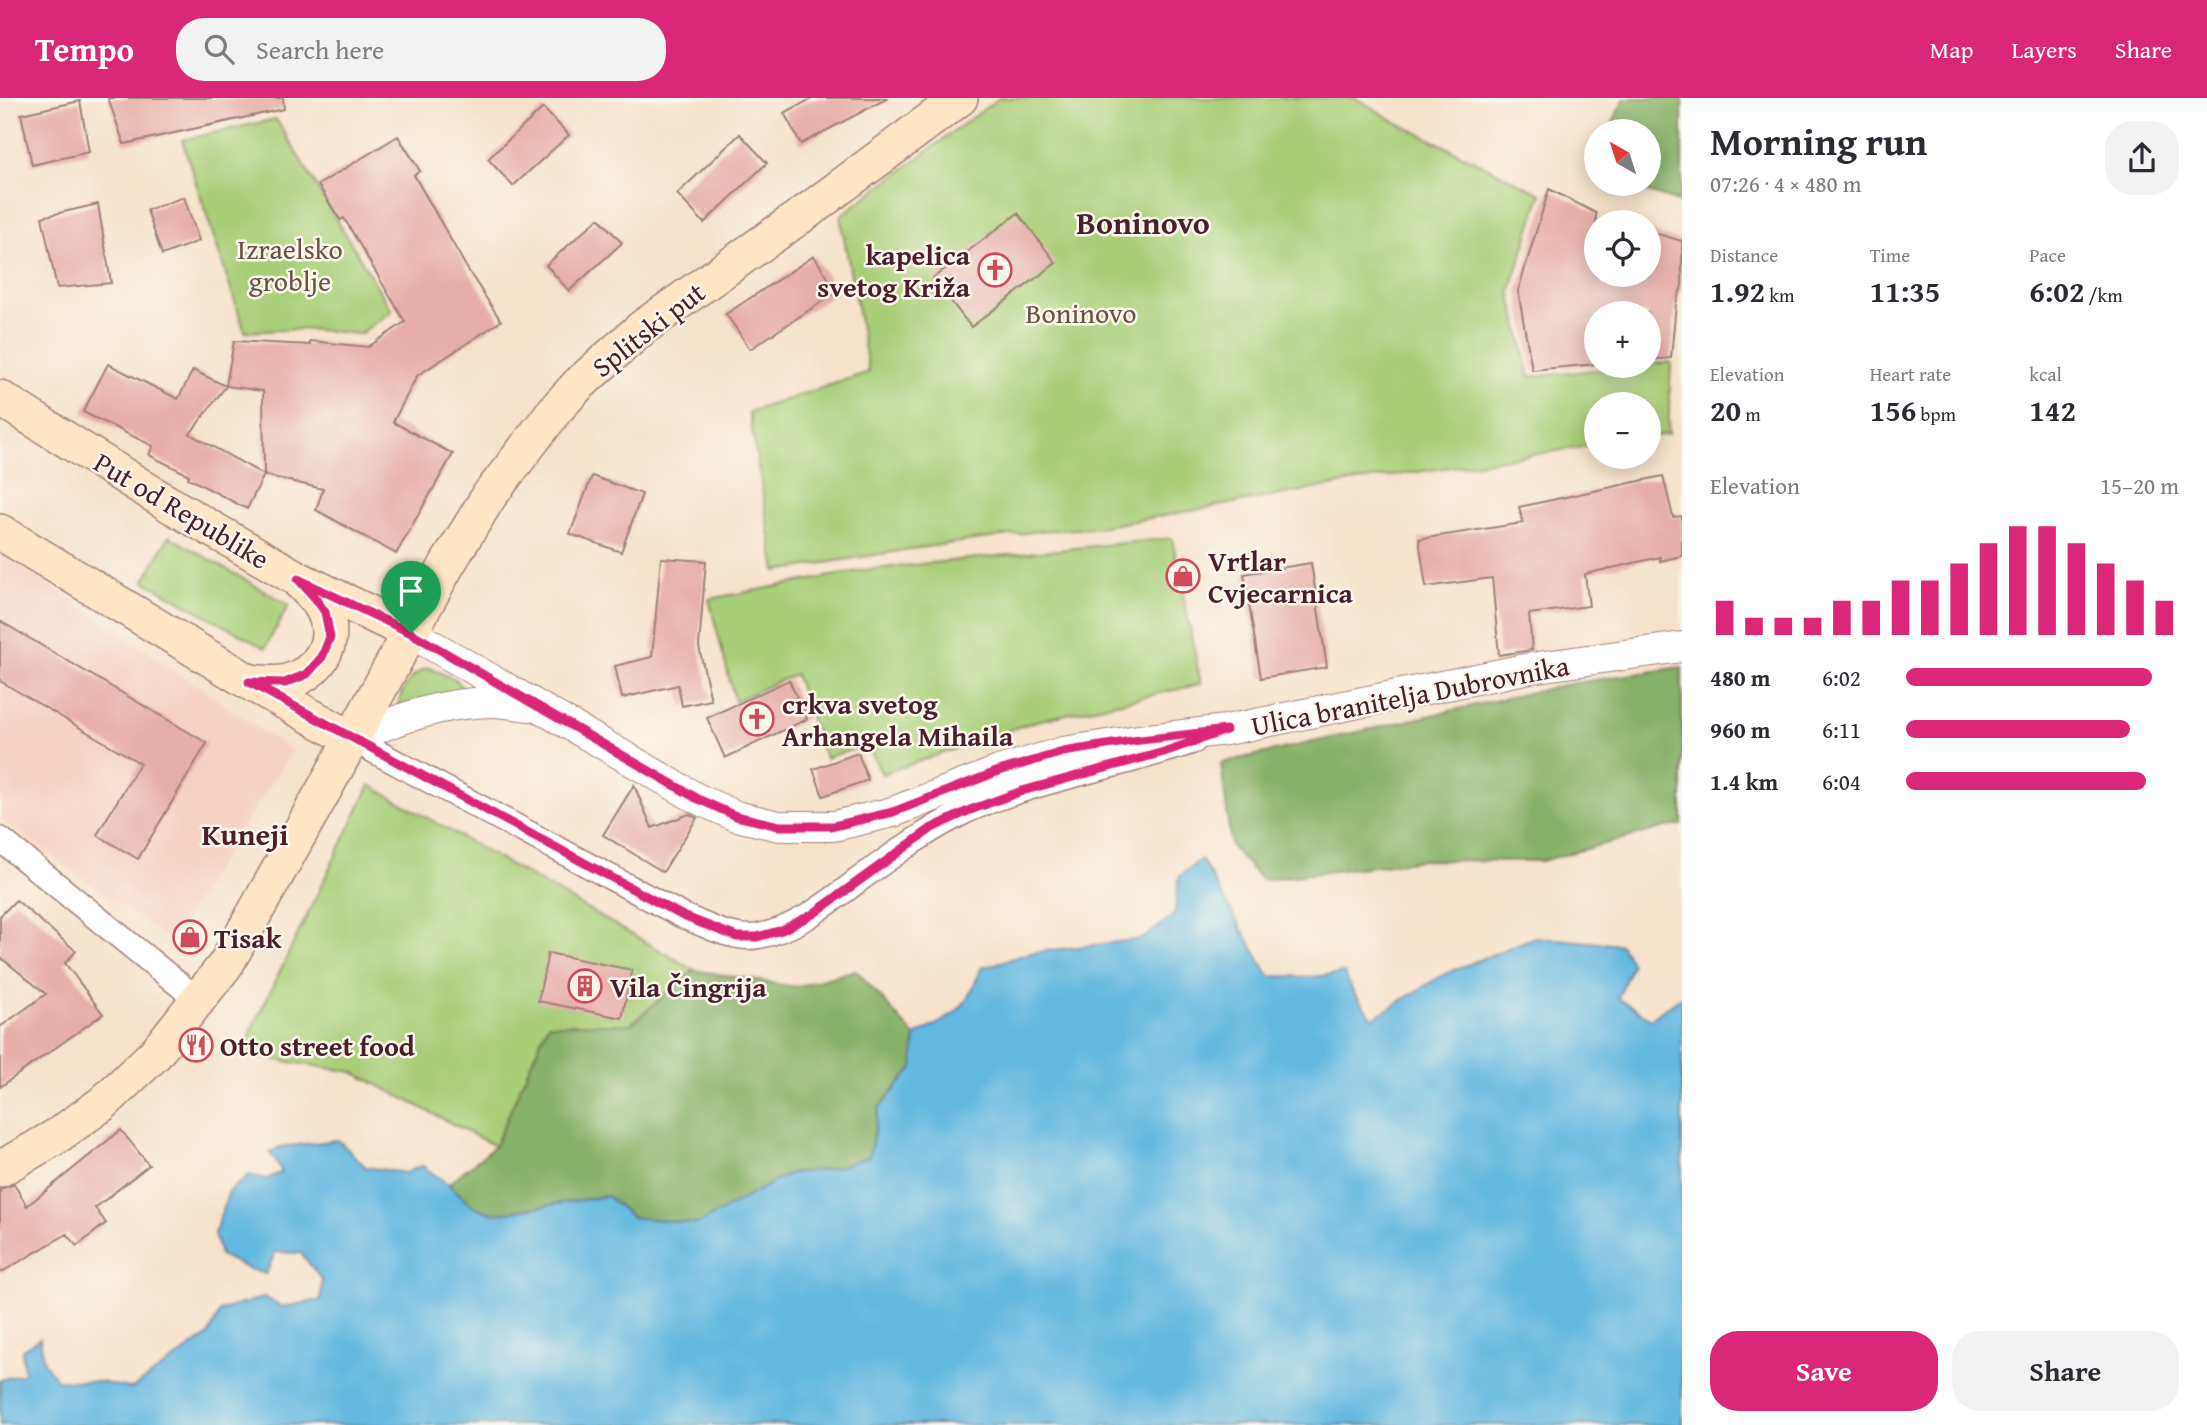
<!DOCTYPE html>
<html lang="en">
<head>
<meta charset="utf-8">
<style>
	body { margin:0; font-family:"Gentium Book Plus",serif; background:#f2f2f3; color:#2b2b33; height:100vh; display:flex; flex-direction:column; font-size:26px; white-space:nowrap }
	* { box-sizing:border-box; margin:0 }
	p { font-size:23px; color:#7c7c81 }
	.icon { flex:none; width:38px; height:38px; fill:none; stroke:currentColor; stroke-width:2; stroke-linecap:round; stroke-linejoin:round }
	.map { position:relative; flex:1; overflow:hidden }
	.sheet { display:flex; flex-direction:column; background:#fff; width:525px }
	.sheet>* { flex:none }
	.needle { width:46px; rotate:321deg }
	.controls { position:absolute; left:1584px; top:21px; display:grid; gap:14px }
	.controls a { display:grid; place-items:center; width:77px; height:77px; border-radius:50%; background:#fff; box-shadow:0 4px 18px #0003; font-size:35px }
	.pin { position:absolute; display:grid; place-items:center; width:60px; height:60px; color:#fff; margin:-72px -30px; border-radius:50% 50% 50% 0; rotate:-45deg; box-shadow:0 0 7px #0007 }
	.pin .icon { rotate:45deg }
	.round { display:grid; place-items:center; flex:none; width:74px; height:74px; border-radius:28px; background:#f2f2f3 }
	.head { display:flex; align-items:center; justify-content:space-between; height:119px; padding:0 28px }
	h1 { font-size:38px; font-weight:600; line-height:52px }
	.stats { display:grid; grid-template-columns:repeat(3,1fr); gap:10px; height:119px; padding:7px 28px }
	.stats div { display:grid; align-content:center }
	.stats b { font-size:30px; font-weight:600 }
	.stats small { font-size:19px; font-weight:400 }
	.stats p { font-size:19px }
	.chart { height:196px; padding:14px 28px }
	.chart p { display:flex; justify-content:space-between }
	.chart svg { width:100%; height:126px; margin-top:7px; stroke:#db2777; stroke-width:6 }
	.button { display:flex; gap:14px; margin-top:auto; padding:14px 28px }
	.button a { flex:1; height:80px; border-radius:28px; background:#db2777; color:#fff; font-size:28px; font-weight:600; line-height:80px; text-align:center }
	.button a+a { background:#f2f2f3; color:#2b2b33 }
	ul { padding:0 28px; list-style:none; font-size:23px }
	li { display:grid; grid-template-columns:112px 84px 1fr; align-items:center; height:52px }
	li i { height:18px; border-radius:9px; background:#db2777 }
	header { display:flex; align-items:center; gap:42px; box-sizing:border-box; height:98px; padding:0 35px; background:#db2777; color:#fff }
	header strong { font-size:33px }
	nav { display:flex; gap:38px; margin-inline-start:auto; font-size:24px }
	.search { width:490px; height:63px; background:#f2f2f3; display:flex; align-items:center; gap:18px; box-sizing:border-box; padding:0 24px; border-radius:28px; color:#7c7c81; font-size:26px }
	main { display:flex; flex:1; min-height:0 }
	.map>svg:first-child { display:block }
</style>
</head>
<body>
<header>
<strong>Tempo</strong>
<div class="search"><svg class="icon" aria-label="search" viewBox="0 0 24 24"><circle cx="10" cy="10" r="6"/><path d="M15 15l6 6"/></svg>Search here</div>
<nav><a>Map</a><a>Layers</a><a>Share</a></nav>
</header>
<main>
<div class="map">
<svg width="1682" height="1327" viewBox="0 0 1682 1327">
	<rect width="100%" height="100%" fill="#fbf7ec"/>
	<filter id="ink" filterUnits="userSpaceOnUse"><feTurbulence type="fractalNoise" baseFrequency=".0143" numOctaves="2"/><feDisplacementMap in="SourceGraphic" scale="14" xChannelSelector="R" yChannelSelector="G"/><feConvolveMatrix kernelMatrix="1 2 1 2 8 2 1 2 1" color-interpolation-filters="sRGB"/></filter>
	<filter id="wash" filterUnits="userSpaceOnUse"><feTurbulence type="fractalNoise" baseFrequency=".00686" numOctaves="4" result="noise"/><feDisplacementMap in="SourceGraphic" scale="28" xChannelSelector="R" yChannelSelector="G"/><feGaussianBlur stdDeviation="1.57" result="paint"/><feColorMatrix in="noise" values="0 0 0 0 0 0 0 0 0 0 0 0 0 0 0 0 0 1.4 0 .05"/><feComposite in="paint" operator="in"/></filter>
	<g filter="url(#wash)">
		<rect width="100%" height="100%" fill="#f6e2ca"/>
		<path fill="#f6d2c3" d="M 0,453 L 292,653 L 170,842 L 0,721 Z"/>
		<path fill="#a9ce78" stroke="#7a7652" stroke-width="2" d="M 999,0 L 1356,0 L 1394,23 L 1541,96 L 1510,194 L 1530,279 L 1671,264 L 1668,336 L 1649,339 L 1648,306 L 1596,306 L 1596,347 L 1352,384 L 1094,430 L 1039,433 L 904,452 L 776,473 L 749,314 L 869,274 L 840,118 Z
			M 276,21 L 392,213 L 360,236 L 306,231 L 245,234 L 182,42 Z
			M 169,438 L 289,507 L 265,550 L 144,483 Z
			M 1172,440 L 1201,586 L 1036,623 L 882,676 L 867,647 L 825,660 L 795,576 L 735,603 L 709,501 L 864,472 Z
			M 429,570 L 457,582 L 464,594 L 398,609 C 400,593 413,572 429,570 Z
			M 370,687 L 694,872 L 631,926 L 548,926 L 495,1048 L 353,974 L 240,956 Z"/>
		<path fill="#86b168" stroke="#68684a" stroke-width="2" d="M 1624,0 L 1682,0 L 1682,105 L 1624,86 L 1648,86 L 1648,33 L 1609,33 Z
			M 1682,569 L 1682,727 L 1666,729 L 1542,763 L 1422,762 L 1262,782 L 1231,748 L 1221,665 L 1568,586 Z
			M 694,872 L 796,889 L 856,872 L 915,938 L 913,970 L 879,1010 L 869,1059 L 835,1070 L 788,1076 L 699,1126 L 632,1119 L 607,1098 L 494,1116 L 473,1108 L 448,1086 L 495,1048 L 548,926 L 631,926 Z"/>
		<path fill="#63b8e0" stroke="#566c86" stroke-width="2" d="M 1201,761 L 1269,878 L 1312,879 L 1344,875 L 1353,894 L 1373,920 L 1443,877 L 1535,839 L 1621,847 L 1632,866 L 1618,900 L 1651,921 L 1682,898 L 1682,1327 L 0,1327 L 0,1282 L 24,1276 L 22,1252 L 40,1240 L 44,1265 L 57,1282 L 100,1284 L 132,1291 L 208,1237 L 221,1212 L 265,1199 L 281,1209 L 321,1202 L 322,1182 L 301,1155 L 275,1154 L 266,1176 L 249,1171 L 220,1157 L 214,1136 L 229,1093 L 249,1077 L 267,1081 L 282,1074 L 270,1054 L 281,1049 L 338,1042 L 366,1069 L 405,1075 L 422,1068 L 448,1086 L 473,1108 L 494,1116 L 607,1098 L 632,1119 L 698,1126 L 788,1076 L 835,1070 L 869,1059 L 879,1010 L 913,970 L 915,938 C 954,917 965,915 981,870 L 1030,855 L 1142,841 L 1175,816 L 1179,779 Z"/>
		<g id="blocks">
			<path fill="#e6aea8" d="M 108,0 L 283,0 L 284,11 L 124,46 Z
				M 813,0 L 888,0 L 801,46 L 784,15 Z
				M 80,3 L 89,54 L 32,67 L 21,16 Z
				M 543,10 L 569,37 L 513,88 L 488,61 Z
				M 740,36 L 767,65 L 704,125 L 677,96 Z
				M 398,38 L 420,73 L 414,77 L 468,172 L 501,223 L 417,278 L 393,324 L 453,356 L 396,456 L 316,412 L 323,391 L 264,377 L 263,293 L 226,288 L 234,243 L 310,247 L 310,243 L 368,249 L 405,224 L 344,120 L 340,122 L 318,87 Z
				M 1549,91 L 1596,115 L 1596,177 L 1648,177 L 1648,133 L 1682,143 L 1682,188 L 1676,205 L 1671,260 L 1648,262 L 1648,215 L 1596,215 L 1596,266 L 1532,272 L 1518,193 Z
				M 184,99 L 199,143 L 162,157 L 147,112 Z
				M 98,106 L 111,185 L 57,190 L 42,119 Z
				M 1018,115 L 1056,165 L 971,229 L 933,180 Z
				M 599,120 L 622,145 L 569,193 L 546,167 Z
				M 814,158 L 837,194 L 750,251 L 726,216 Z
				M 108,266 L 178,301 L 193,272 L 226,288 L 190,336 L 264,377 L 247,411 L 188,380 L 189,377 L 149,357 L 153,348 L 83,314 Z
				M 592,378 L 642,396 L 621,454 L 570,436 Z
				M 1663,378 L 1673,419 L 1682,418 L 1682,458 L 1660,463 L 1660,459 L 1585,476 L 1589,508 L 1529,516 L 1532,552 L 1499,557 L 1492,480 L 1426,489 L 1419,441 L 1523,425 L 1519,409 Z
				M 661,460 L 706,463 L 699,549 L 711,602 L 682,608 L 678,587 L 622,600 L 615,568 L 652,559 Z
				M 1311,465 L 1327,569 L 1261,580 L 1244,476 Z
				M 0,523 L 207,645 L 138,761 L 97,737 L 140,665 L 0,583 Z
				M 789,582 L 807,621 L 725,660 L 707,620 Z
				M 858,655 L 868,682 L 823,698 L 813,671 Z
				M 634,687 L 652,730 L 689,716 L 697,720 L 663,774 L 603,737 Z
				M 16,802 L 76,853 L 65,865 L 103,916 L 0,989 L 0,929 L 46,896 L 0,859 L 0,818 Z
				M 548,855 L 632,872 L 622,920 L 538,903 Z
				M 121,1032 L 149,1067 L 95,1110 L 106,1125 L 77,1148 L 67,1136 L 0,1175 L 0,1091 L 14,1086 L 27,1108 Z"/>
		</g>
	</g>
	<g filter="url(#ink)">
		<use href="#blocks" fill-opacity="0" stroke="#a0807a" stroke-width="2"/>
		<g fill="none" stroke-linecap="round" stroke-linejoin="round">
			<defs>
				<path id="minor" d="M 352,641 L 683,818 C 706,827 733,843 759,838 C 800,830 831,802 864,778 C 897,754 929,731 966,713 C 1036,681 1121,669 1194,643
					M 0,741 L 198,902"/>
				<path id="tertiary" d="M 411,535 L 698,701 L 736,718 L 779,728 L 834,728 L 893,714 L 999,673 L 1063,654 L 1132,643 L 1226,632 L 1530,570 L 1682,549
					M 352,641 C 396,621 444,604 493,604 C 505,604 518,607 530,608"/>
				<path id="secondary" d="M 0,300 L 169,406 L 298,481 L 411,535
					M 0,434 L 249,584 L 352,641
					M 249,584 C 261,585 276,587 287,584 C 318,576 339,544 324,513 C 319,502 309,493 300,484
					M 0,1071 L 57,1038 L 102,1006 L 155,956 L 226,866 L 325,690 L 448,465 L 489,398 L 556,311 L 579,286 L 642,230 L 816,107 L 960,0"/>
			</defs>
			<use href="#minor" stroke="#a0807a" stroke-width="27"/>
			<use href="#tertiary" stroke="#a0807a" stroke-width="32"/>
			<use href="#secondary" stroke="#a0807a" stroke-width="38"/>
			<use href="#minor" stroke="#fff" stroke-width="24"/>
			<use href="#tertiary" stroke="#fff" stroke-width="30"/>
			<use href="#secondary" stroke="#fde5c5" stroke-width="35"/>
		</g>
	</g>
	<g fill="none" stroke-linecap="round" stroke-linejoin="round" filter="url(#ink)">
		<defs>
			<path id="route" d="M 298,481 L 411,535 L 698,701 L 736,718 L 779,728 L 834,728 L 893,714 L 999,673 L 1063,654 L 1132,643 L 1226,632 L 1164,654 L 1022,693 L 970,712 L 932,730 L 813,816 L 782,832 L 757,839 L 737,839 L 683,818 L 249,584 L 285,585 L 307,576 L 322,559 L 330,539 L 325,514 L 315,500 Z"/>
		</defs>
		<use href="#route" stroke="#fff" stroke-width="14"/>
		<use href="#route" stroke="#db2777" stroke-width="9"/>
	</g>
	<defs>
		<symbol id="church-ring" viewBox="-11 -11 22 22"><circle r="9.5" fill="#fbf7ec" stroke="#d1495b" stroke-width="1.5"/><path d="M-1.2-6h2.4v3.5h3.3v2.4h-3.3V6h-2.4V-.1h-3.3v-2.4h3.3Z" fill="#d1495b"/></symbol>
		<symbol id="shop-ring" viewBox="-11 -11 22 22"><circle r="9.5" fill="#fbf7ec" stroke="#d1495b" stroke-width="1.5"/><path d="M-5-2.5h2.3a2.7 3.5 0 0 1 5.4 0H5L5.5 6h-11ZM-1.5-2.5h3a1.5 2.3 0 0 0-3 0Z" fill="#d1495b"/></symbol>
		<symbol id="building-ring" viewBox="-11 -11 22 22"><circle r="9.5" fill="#fbf7ec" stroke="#d1495b" stroke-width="1.5"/><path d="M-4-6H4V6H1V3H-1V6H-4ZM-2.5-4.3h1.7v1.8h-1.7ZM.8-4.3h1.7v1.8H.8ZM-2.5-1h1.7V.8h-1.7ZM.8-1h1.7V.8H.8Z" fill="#d1495b"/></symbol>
		<symbol id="restaurant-ring" viewBox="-11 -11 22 22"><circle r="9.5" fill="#fbf7ec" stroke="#d1495b" stroke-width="1.5"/><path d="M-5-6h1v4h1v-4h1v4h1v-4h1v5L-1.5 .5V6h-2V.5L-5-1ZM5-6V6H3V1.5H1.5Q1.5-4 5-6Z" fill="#d1495b"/></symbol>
	</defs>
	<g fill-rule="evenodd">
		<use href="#church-ring" x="976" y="153" width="38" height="38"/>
		<use href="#shop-ring" x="1164" y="459" width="38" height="38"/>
		<use href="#church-ring" x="738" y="602" width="38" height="38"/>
		<use href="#shop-ring" x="171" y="820" width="38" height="38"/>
		<use href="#building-ring" x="566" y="869" width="38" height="38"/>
		<use href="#restaurant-ring" x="177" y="928" width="38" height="38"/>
	</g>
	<g text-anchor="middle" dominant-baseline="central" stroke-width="5" stroke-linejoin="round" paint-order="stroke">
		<g font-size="28" fill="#665442" stroke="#fbf7ec">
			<text x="290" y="150">Izraelsko<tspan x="290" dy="32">groblje</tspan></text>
			<text x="1081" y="214">Boninovo</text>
		</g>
		<g font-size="28" font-weight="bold" fill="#4a1f2b" stroke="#fbf7ec" text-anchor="start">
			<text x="970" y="156" text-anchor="end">kapelica<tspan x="970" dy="32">svetog Križa</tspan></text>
			<text x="1208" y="462">Vrtlar<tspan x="1208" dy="32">Cvjecarnica</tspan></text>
			<text x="782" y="605">crkva svetog<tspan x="782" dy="32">Arhangela Mihaila</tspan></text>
			<text x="214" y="839">Tisak</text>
			<text x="610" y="888">Vila Čingrija</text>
			<text x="220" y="947">Otto street food</text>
		</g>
		<g font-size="28" fill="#4a1f2b" stroke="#fbf7ec">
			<text transform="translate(648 231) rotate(-38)">Splitski put</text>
			<text transform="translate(182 412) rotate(31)">Put od Republike</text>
			<text transform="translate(1410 597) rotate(-11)">Ulica branitelja Dubrovnika</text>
		</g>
		<g font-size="30" font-weight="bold" fill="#4a1f2b" stroke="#fbf7ec">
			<text x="245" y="736">Kuneji</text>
		</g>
		<g font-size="32" font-weight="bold" fill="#4a1f2b" stroke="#fbf7ec">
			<text x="1143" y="124">Boninovo</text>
		</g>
	</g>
</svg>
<div class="controls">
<a><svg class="needle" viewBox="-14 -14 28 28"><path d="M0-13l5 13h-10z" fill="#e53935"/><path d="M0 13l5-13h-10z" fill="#7c7c81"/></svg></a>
<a><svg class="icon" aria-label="locate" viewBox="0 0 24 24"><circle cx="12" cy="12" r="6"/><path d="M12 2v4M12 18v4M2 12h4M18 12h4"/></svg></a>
<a>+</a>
<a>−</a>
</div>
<div class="pin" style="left:411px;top:535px;background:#1e9e55"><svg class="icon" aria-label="arrive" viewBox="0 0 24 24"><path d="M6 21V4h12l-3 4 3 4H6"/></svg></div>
</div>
<section class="sheet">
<div class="head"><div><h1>Morning run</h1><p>07:26 · 4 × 480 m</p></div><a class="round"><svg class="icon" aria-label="share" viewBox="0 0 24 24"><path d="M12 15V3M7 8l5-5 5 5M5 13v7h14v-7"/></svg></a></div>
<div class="stats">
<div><p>Distance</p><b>1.92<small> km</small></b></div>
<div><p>Time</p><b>11:35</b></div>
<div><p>Pace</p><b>6:02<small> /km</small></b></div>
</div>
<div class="stats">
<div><p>Elevation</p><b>20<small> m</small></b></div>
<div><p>Heart rate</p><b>156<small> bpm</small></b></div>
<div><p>kcal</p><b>142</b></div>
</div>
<div class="chart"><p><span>Elevation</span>15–20 m</p>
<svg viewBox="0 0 160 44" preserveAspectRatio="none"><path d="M5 44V32M15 44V38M25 44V38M35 44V38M45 44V32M55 44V32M65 44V25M75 44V25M85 44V19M95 44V12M105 44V6M115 44V6M125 44V12M135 44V19M145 44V25M155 44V32"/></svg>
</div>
<ul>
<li><b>480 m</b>6:02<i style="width:90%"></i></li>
<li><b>960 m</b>6:11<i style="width:82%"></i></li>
<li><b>1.4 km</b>6:04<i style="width:88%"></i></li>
</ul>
<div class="button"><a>Save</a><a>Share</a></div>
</section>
</main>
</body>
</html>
